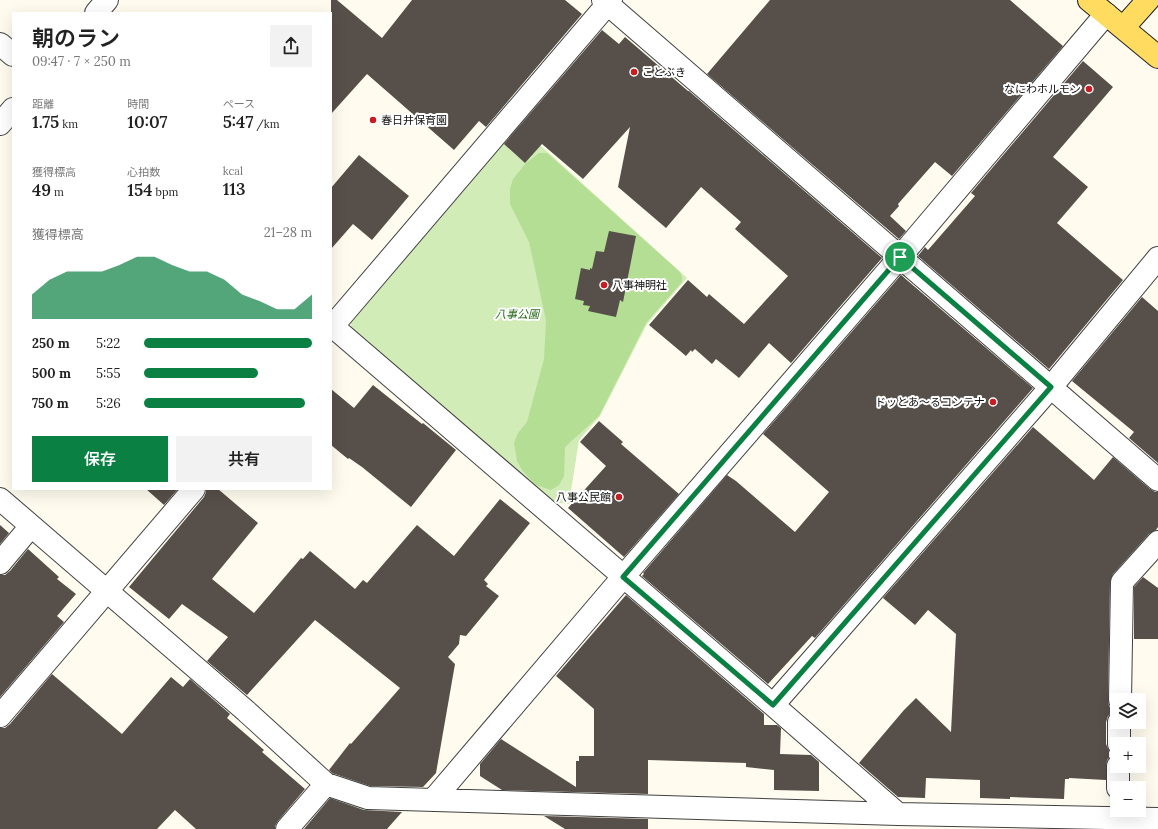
<!DOCTYPE html>
<html lang="ja">
<head>
<meta charset="utf-8">
<style>
	body { margin:0; font-family:Lora,"Noto Sans JP",serif; background:#f2f2f2; color:#222; height:100vh; display:flex; flex-direction:column; font-size:15px; white-space:nowrap }
	* { box-sizing:border-box; margin:0 }
	p { font-size:13px; color:#767676 }
	.icon { flex:none; width:22px; height:22px; fill:none; stroke:currentColor; stroke-width:2; stroke-linecap:round; stroke-linejoin:round }
	.map { position:relative; flex:1; overflow:hidden }
	.sheet { position:absolute; left:12px; top:12px; width:320px; height:478px; display:flex; flex-direction:column; background:#fff; border-radius:0px; box-shadow:0 4px 16px #0002 }
	.sheet>* { flex:none }
	.buttons { position:absolute; left:1110px; top:693px; display:grid; gap:8px }
	.buttons a { display:grid; place-items:center; width:36px; height:36px; border-radius:0px; background:#fff; box-shadow:0 4px 16px #0002; font-size:20px }
	.pin { position:absolute; display:grid; place-items:center; width:34px; height:34px; color:#fff; margin:-17px; border:2px solid #fff; border-radius:50%; box-shadow:0 1px 4px #0007 }
	.round { display:grid; place-items:center; flex:none; width:42px; height:42px; border-radius:0px; background:#f2f2f2 }
	.overview { display:flex; align-items:center; justify-content:space-between; height:68px; padding:0 20px }
	h1 { font-size:22px; font-weight:600; line-height:30px }
	.stats { display:grid; grid-template-columns:repeat(3,1fr); gap:6px; height:68px; padding:4px 20px }
	.stats div { display:grid; align-content:center }
	.stats b { font-size:17px; font-weight:600 }
	.stats small { font-size:11px; font-weight:400 }
	.stats p { font-size:11px }
	.chart { height:112px; padding:8px 20px }
	.chart p { display:flex; justify-content:space-between }
	.chart svg { width:100%; height:72px; margin-top:4px; fill:#0b8043; opacity:.7 }
	.action { display:flex; gap:8px; margin-top:auto; padding:8px 20px }
	.action a { flex:1; height:46px; border-radius:0px; background:#0b8043; color:#fff; font-size:16px; font-weight:600; line-height:46px; text-align:center }
	.action a+a { background:#f2f2f2; color:#222 }
	ul { padding:0 20px; list-style:none; font-size:13px }
	li { display:grid; grid-template-columns:64px 48px 1fr; align-items:center; height:30px }
	li i { height:10px; border-radius:5px; background:#0b8043 }
	.map>svg:first-child { display:block }
</style>
</head>
<body>
<div class="map">
<svg width="1158" height="829" viewBox="0 0 1158 829">
	<rect width="100%" height="100%" fill="#fffcef"/>
	<path fill="#d1ecb6" d="M 519,126 L 687,278 L 647,324 L 600,416 L 579,440 L 569,504 L 553,502 L 351,332 L 351,323 Z"/>
	<path fill="#b4de94" d="M 539,153 L 547,153 L 680,272 L 682,277 L 682,282 L 646,323 L 599,416 L 565,447 L 564,476 L 559,485 L 551,490 L 536,485 L 522,470 L 517,461 L 514,443 L 518,433 L 527,422 L 544,359 L 546,320 L 529,242 L 510,204 L 510,189 L 513,179 L 526,163 Z"/>
	<path fill="#574f49" d="M 331,0 L 337,0 L 382,38 L 412,0 L 565,0 L 582,14 L 486,127 L 479,121 L 454,150 L 367,74 L 331,114 Z
		M 770,0 L 1010,0 L 1063,46 L 952,176 L 935,162 L 898,204 L 899,206 L 890,216 L 906,231 L 899,239 L 707,74 Z
		M 602,30 L 619,44 L 625,37 L 688,91 L 689,91 L 882,258 L 791,363 L 769,343 L 739,378 L 716,359 L 712,364 L 695,349 L 692,352 L 691,350 L 686,356 L 649,325 L 688,280 L 707,297 L 709,294 L 744,324 L 788,276 L 735,229 L 741,222 L 701,187 L 666,228 L 618,187 L 630,127 L 583,179 L 542,144 L 525,163 L 504,144 Z
		M 1083,61 L 1113,87 L 1053,157 L 1088,187 L 1057,223 L 1123,280 L 1049,369 L 918,256 L 925,247 L 928,250 L 975,196 L 971,193 Z
		M 359,155 L 409,196 L 372,240 L 353,224 L 331,249 L 331,188 Z
		M 609,231 L 636,236 L 623,302 L 620,300 L 616,317 L 588,311 L 590,306 L 583,305 L 584,301 L 575,299 L 581,268 L 590,270 L 590,268 L 592,269 L 596,251 L 604,252 Z
		M 901,275 L 1033,388 L 815,638 L 812,636 L 768,684 L 642,576 L 644,574 L 643,573 L 727,475 L 736,481 L 795,532 L 829,492 L 763,434 Z
		M 1142,297 L 1158,311 L 1158,463 L 1129,438 L 1134,432 L 1072,381 Z
		M 373,385 L 422,424 L 423,423 L 456,450 L 411,507 L 362,467 L 349,458 L 348,459 L 331,445 L 331,389 L 354,408 Z
		M 599,421 L 623,442 L 621,444 L 679,494 L 624,557 L 568,508 L 606,466 L 580,442 Z
		M 1033,427 L 1094,480 L 1113,457 L 1150,489 L 1155,492 L 1158,492 L 1158,527 L 1156,530 L 1149,534 L 1113,574 L 1110,582 L 1108,700 L 1109,706 L 1111,708 L 1111,713 L 1108,716 L 1106,722 L 1106,744 L 1109,751 L 1109,758 L 1107,760 L 1106,766 L 1106,780 L 1069,778 L 1069,779 L 1065,779 L 1064,799 L 1010,797 L 1010,799 L 980,798 L 980,780 L 926,778 L 925,798 L 898,797 L 859,763 L 904,710 L 916,698 L 951,732 L 956,634 L 928,610 L 915,625 L 883,598 Z
		M 146,489 L 178,489 L 164,505 Z
		M 206,489 L 218,489 L 258,523 L 212,579 L 254,613 L 301,558 L 303,559 L 310,551 L 355,589 L 363,580 L 367,583 L 417,525 L 454,556 L 500,499 L 530,523 L 484,580 L 488,584 L 486,586 L 499,596 L 466,636 L 460,635 L 459,644 L 448,657 L 455,664 L 436,773 L 423,787 L 370,786 L 332,773 L 329,770 L 350,743 L 351,744 L 400,688 L 315,620 L 247,695 L 207,661 L 228,637 L 182,604 L 169,619 L 129,587 L 204,497 L 206,492 Z
		M 0,525 L 9,533 L 0,544 Z
		M 28,549 L 59,577 L 57,579 L 76,594 L 57,616 L 64,622 L 0,697 L 0,575 L 5,575 L 10,571 Z
		M 1143,577 L 1158,588 L 1158,639 L 1134,639 L 1134,587 Z
		M 626,595 L 764,714 L 764,725 L 777,725 L 781,728 L 780,754 L 811,755 L 819,762 L 819,791 L 774,790 L 774,770 L 746,767 L 746,763 L 648,760 L 648,794 L 502,790 L 480,776 L 480,764 L 501,739 L 576,787 L 576,761 L 579,761 L 579,756 L 594,756 L 594,709 L 556,676 Z
		M 52,674 L 122,734 L 171,677 L 183,687 L 190,679 L 230,714 L 227,718 L 264,750 L 262,752 L 305,789 L 278,821 L 275,826 L 275,829 L 196,829 L 175,810 L 157,829 L 0,829 L 0,728 L 5,728 L 10,724 Z
		M 330,798 L 364,810 L 402,812 L 387,829 L 304,829 Z
		M 544,816 L 648,819 L 648,829 L 565,829 Z"/>
	<g fill="none" stroke-linecap="round" stroke-linejoin="round">
		<defs>
			<path id="minor" d="M 603,0 L 1158,480
				M 96,13 L 107,0
				M 0,44 L 13,55
				M 0,124 L 13,109
				M 331,325 L 773,705 L 898,814
				M 331,328 L 611,0
				M 0,499 L 246,711 L 326,784 L 368,798 L 898,814 L 1158,819
				M 0,563 L 31,526
				M 1120,700 L 1122,582 L 1158,542
				M 773,705 L 1051,387 L 1158,258
				M 0,716 L 194,489
				M 1119,744 L 1119,722
				M 1118,788 L 1118,766
				M 433,800 L 623,577 L 900,257 L 1106,14
				M 287,829 L 326,784"/>
			<path id="major" d="M 1089,0 L 1158,57
				M 1123,28 L 1148,0"/>
		</defs>
		<use href="#minor" stroke="#414141" stroke-width="24"/>
		<use href="#major" stroke="#1f1f1f" stroke-width="24"/>
		<use href="#minor" stroke="#fff" stroke-width="22"/>
		<use href="#major" stroke="#ffdb5f" stroke-width="22"/>
	</g>
	<g fill="none" stroke-linecap="round" stroke-linejoin="round">
		<defs>
			<path id="route" d="M 900,257 L 1051,387 L 773,705 L 623,577 Z"/>
		</defs>
		<use href="#route" stroke="#fff" stroke-width="8"/>
		<use href="#route" stroke="#0b8043" stroke-width="5"/>
	</g>
	<g fill="#c71d22" stroke="#fff" stroke-width="1.5">
		<circle cx="634" cy="72" r="4"/>
		<circle cx="1089" cy="89" r="4"/>
		<circle cx="373" cy="120" r="4"/>
		<circle cx="604" cy="285" r="4"/>
		<circle cx="993" cy="402" r="4"/>
		<circle cx="619" cy="497" r="4"/>
	</g>
	<g text-anchor="middle" dominant-baseline="central" stroke-width="4" stroke-linejoin="round" paint-order="stroke">
		<g font-size="11" fill="#0e0e0e" stroke="#fff" text-anchor="start">
			<text x="642" y="72">ことぶき</text>
			<text x="1081" y="89" text-anchor="end">なにわホルモン</text>
			<text x="381" y="120">春日井保育園</text>
			<text x="612" y="285">八事神明社</text>
			<text x="985" y="402" text-anchor="end">ドッとあ〜るコンテナ</text>
			<text x="611" y="497" text-anchor="end">八事公民館</text>
		</g>
		<g font-size="11" font-style="italic" fill="#296a1a" stroke="#fff">
			<text x="517" y="314">八事公園</text>
		</g>
	</g>
</svg>
<div class="buttons">
<a><svg class="icon" aria-label="layers" viewBox="0 0 24 24"><path d="M12 4l9 5-9 5-9-5zM3 14l9 5 9-5"/></svg></a>
<a>+</a>
<a>−</a>
</div>
<div class="pin" style="left:900px;top:257px;background:#1e9e55"><svg class="icon" aria-label="arrive" viewBox="0 0 24 24"><path d="M6 21V4h12l-3 4 3 4H6"/></svg></div>
<section class="sheet">
<div class="overview"><div><h1>朝のラン</h1><p>09:47 · 7 × 250 m</p></div><a class="round"><svg class="icon" aria-label="share" viewBox="0 0 24 24"><path d="M12 15V3M7 8l5-5 5 5M5 13v7h14v-7"/></svg></a></div>
<div class="stats">
<div><p>距離</p><b>1.75<small> km</small></b></div>
<div><p>時間</p><b>10:07</b></div>
<div><p>ペース</p><b>5:47<small> /km</small></b></div>
</div>
<div class="stats">
<div><p>獲得標高</p><b>49<small> m</small></b></div>
<div><p>心拍数</p><b>154<small> bpm</small></b></div>
<div><p>kcal</p><b>113</b></div>
</div>
<div class="chart"><p><span>獲得標高</span>21–28 m</p>
<svg viewBox="0 0 160 44" preserveAspectRatio="none"><path d="M0 44V29L10 20L20 15L30 15L40 15L50 11L60 6L70 6L80 11L90 15L100 15L110 20L120 29L130 33L140 38L150 38L160 29V44z"/></svg>
</div>
<ul>
<li><b>250 m</b>5:22<i style="width:100%"></i></li>
<li><b>500 m</b>5:55<i style="width:68%"></i></li>
<li><b>750 m</b>5:26<i style="width:96%"></i></li>
</ul>
<div class="action"><a>保存</a><a>共有</a></div>
</section>
</div>
</body>
</html>
